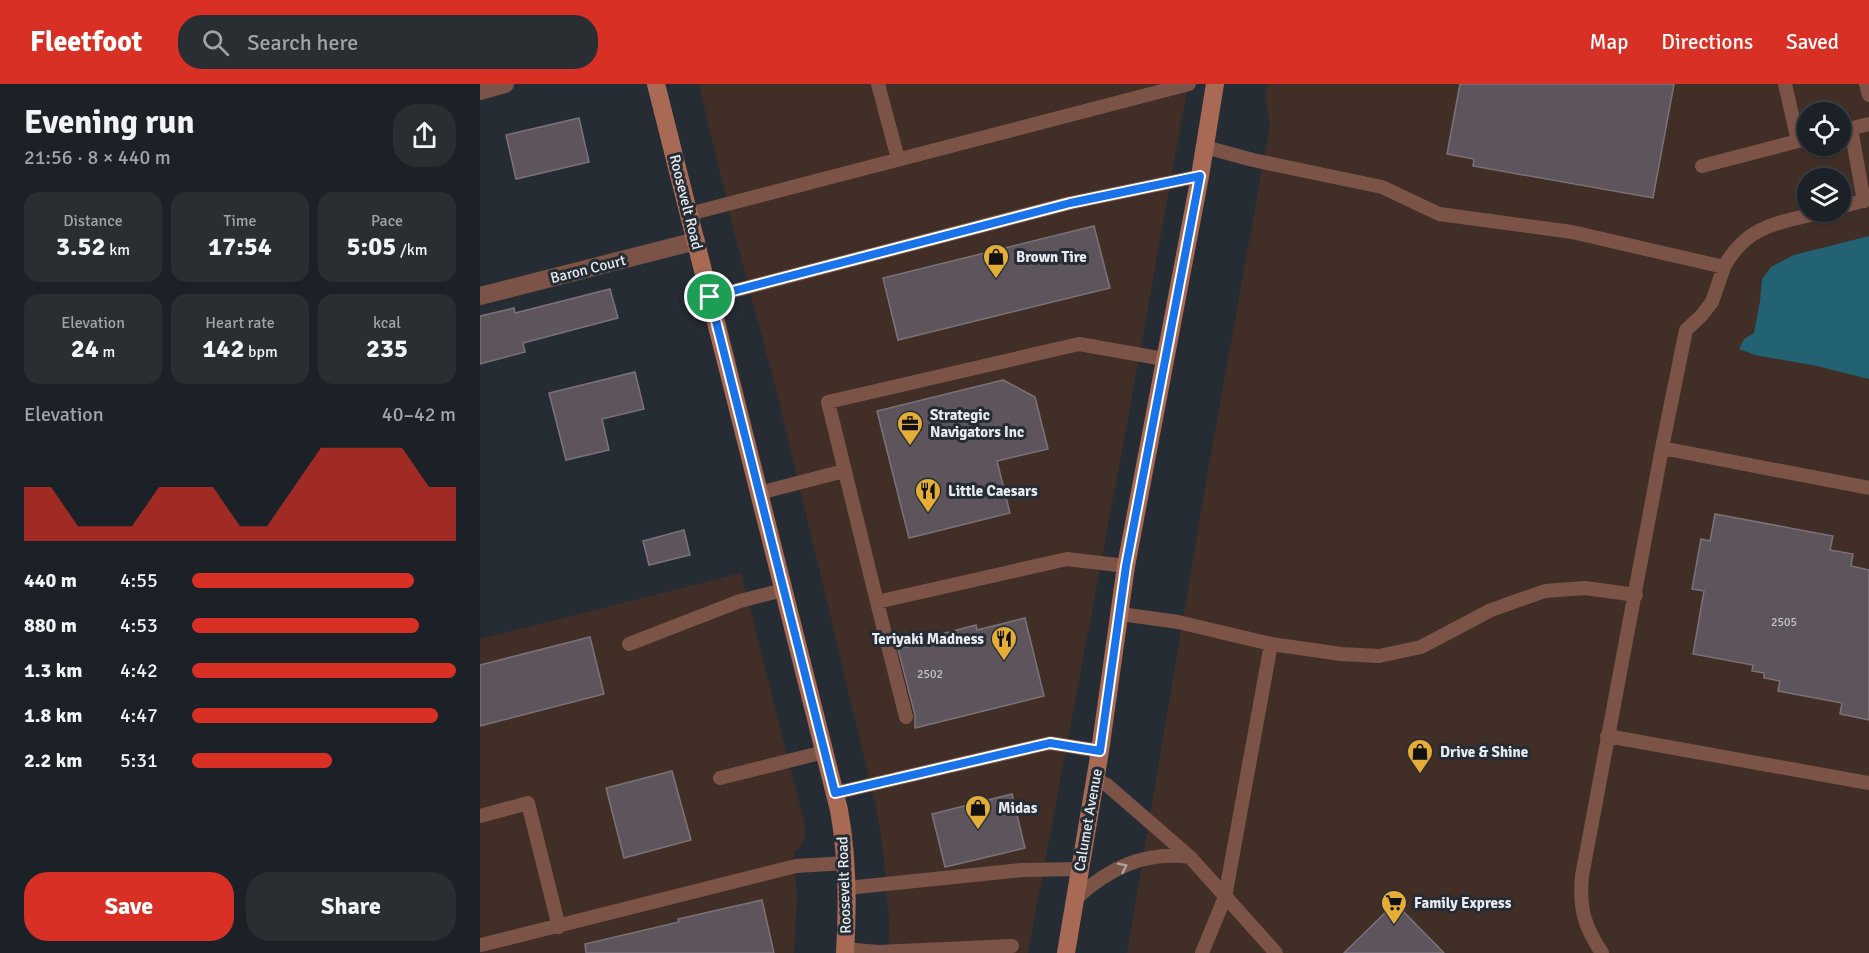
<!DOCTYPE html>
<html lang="en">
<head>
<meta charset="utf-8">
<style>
	body { margin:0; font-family:Signika,sans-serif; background:#292e33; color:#f1f3f6; height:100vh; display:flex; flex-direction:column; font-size:22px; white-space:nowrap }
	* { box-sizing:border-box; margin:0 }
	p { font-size:20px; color:#a0a3a7 }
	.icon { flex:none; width:33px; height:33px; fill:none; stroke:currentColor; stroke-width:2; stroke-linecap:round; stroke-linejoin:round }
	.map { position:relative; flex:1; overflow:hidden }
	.drawer { display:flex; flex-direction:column; background:#1c2127; width:480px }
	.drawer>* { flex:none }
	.tools { position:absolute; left:1317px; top:18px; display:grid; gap:12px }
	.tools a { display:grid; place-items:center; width:54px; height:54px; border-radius:50%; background:#1c2127; box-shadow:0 2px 4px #0004,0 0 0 2px #3a3e44; font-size:30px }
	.pin { position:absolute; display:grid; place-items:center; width:51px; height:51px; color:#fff; margin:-26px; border:3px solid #fff; border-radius:50%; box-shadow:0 2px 6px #0007 }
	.round { display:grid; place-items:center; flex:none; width:63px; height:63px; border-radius:24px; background:#292e33 }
	.headline { display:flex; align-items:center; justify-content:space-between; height:102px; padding:0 24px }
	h1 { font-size:33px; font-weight:700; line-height:45px }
	.stats { display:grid; grid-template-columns:repeat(3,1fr); gap:9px; height:102px; padding:6px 24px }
	.stats div { display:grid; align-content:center; border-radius:15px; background:#292e33; text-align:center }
	.stats b { font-size:26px; font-weight:700 }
	.stats small { font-size:16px; font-weight:400 }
	.stats p { font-size:16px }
	.chart { height:168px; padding:12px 24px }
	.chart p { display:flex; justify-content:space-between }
	.chart svg { width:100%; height:108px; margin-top:6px; fill:#d93025; opacity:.7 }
	.button { display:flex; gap:12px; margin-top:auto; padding:12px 24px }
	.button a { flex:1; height:69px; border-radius:24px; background:#d93025; color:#fff; font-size:24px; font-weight:700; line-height:69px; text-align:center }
	.button a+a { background:#292e33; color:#f1f3f6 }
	ul { padding:0 24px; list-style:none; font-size:20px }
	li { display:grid; grid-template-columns:96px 72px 1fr; align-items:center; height:45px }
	li i { height:15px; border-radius:8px; background:#d93025 }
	header { display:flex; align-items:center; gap:36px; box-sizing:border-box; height:84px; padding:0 30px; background:#d93025; color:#fff }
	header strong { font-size:28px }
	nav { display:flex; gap:33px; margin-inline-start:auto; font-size:21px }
	.search { width:420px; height:54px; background:#292e33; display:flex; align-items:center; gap:15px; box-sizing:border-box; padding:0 21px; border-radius:24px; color:#a0a3a7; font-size:22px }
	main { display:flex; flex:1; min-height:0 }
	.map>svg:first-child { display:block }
</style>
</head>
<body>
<header>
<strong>Fleetfoot</strong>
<div class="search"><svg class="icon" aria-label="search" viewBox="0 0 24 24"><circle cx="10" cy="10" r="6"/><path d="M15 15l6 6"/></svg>Search here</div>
<nav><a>Map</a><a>Directions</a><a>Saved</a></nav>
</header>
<main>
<section class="drawer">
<div class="headline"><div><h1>Evening run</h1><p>21:56 · 8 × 440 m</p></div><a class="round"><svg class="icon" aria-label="share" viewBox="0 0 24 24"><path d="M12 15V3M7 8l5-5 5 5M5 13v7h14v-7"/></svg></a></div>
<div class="stats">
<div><p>Distance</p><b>3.52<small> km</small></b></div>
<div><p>Time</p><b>17:54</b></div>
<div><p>Pace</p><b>5:05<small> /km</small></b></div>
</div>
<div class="stats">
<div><p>Elevation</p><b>24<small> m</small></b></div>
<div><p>Heart rate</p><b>142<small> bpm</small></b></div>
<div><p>kcal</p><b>235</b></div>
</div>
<div class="chart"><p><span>Elevation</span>40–42 m</p>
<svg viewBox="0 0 160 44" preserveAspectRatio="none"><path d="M0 44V22L10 22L20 38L30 38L40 38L50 22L60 22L70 22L80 38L90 38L100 22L110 6L120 6L130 6L140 6L150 22L160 22V44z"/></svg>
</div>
<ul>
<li><b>440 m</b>4:55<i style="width:84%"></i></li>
<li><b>880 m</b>4:53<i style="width:86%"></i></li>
<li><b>1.3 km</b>4:42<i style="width:100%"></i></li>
<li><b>1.8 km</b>4:47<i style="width:93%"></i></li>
<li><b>2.2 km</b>5:31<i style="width:53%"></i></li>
</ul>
<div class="button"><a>Save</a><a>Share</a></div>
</section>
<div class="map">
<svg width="1389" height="869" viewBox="0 0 1389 869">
	<rect width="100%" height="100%" fill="#262c34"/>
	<path fill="#412e27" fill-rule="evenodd" d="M 219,0 L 708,0 L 647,340 L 548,869 L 408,869 L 409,840 L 405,789 L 401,752 L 396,723 L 297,309 L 251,136 Z
		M 787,0 L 1389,0 L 1389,869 L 647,869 L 730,375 L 790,41 L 785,12 ZM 1328,28 L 1360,28 L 1360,62 L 1328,62 ZM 1328,94 L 1360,94 L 1360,128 L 1328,128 Z
		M 261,489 L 325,742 L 325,753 L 321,763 L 314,768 L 317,814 L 314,869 L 0,869 L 0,555 Z"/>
	<path fill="#236273" d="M 1389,152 L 1389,295 L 1337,282 L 1275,271 L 1259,265 L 1264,255 L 1274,249 L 1280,217 L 1282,195 L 1291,183 L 1314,171 Z"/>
	<path fill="#5d545c" stroke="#7b727a" stroke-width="1.5" d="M 980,0 L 1194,0 L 1173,114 L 993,82 L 994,75 L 967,70 Z
		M 99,34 L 109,78 L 36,95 L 26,51 Z
		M 614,142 L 630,204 L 418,256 L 403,194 Z
		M 130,205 L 138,234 L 43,259 L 45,268 L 0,280 L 0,232 L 34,224 L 35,229 Z
		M 155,288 L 164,325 L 122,335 L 129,366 L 86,376 L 69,309 Z
		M 523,296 L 555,313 L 568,365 L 517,377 L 530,429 L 429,454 L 397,327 Z
		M 1235,430 L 1353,452 L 1350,466 L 1373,470 L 1371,482 L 1389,486 L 1389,636 L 1360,630 L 1362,619 L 1298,607 L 1300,597 L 1284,594 L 1284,589 L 1272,587 L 1273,581 L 1213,570 L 1224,507 L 1212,505 L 1221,455 L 1230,457 Z
		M 204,446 L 210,471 L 169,481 L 163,457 Z
		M 545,534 L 564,612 L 435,644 L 435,631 L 418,565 L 466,554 L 465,549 L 496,541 L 497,546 Z
		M 110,553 L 124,610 L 0,642 L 0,581 Z
		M 192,687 L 211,756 L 144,774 L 126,704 Z
		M 532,710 L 545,764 L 465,783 L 452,730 Z
		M 282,816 L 294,869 L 106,869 L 105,860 L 199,838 L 198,835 Z
		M 915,819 L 964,869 L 864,869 Z"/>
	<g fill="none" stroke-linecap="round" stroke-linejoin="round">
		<path stroke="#7c5447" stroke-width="14" d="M 398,0 L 418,75
			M 1305,0 L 1318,57 L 1328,54
			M 1386,0 L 1389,11
			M 1371,45 L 1384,117
			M 1360,47 L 1389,40
			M 725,63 L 773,76 L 902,103 L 959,130 L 1092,148 L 1244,183 C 1267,140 1300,139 1343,128
			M 1222,82 L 1318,57
			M 1360,123 L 1389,115
			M 209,130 L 709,0
			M 230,213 L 590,119 L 720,92
			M 1182,364 L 1389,404
			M 279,409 L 364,387
			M 646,482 L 587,475 L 397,518 L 348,318 L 599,260 L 684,275
			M 397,518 L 426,633
			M 641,530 L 698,538 L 791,560 L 861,570 L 899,572 L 941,563 L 1011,526 L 1065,507 L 1105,504 L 1156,511
			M 149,560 L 260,517 L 303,506
			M 1127,652 L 1389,699
			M 240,694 L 344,668
			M 615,696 L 627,701 L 710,773 L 796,869
			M 355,709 L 570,659 L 620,667
			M 0,732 L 48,719 L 79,843
			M 367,804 L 542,786 L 600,785
			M 595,815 C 629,784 664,767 710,773
			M 1,861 L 316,782 L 366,779
			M 365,865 L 398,868 L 532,862
			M 722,869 L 745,813 L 791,560
			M 1122,869 C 1104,842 1099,824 1102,792 L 1182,364 L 1206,246 L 1221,232 L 1232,218 L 1244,183"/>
		<path stroke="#7c5447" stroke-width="18" d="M 0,7 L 25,0
			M 0,212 L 216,157"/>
		<path stroke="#a96a55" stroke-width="18" d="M 176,0 L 359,726 C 368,774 368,821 365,869
			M 586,869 L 620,667 L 646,482 L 720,92 L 735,0"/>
	</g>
	<defs><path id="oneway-chevron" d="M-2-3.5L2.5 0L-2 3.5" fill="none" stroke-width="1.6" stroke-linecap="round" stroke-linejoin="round" transform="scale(1.5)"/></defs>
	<use stroke="#b2a09c" href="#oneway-chevron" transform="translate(643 783) rotate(-26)"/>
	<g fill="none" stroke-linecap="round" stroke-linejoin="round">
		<defs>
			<path id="route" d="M 720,92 L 646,482 L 620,667 L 570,659 L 355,709 L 230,213 L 590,119 Z"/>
		</defs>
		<use href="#route" stroke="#fff" stroke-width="12"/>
		<use href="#route" stroke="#1a73e8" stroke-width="8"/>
	</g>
	<defs>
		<symbol id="shop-pin" viewBox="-11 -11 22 30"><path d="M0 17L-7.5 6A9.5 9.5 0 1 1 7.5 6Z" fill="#e4ad35" stroke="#262c34"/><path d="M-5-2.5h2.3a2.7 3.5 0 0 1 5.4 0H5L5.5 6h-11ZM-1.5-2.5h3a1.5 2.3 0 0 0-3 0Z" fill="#111"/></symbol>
		<symbol id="office-pin" viewBox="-11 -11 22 30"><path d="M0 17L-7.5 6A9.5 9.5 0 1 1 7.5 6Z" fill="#e4ad35" stroke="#262c34"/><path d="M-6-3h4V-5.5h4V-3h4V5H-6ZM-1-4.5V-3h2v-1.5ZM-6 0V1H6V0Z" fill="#111"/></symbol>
		<symbol id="restaurant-pin" viewBox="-11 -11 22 30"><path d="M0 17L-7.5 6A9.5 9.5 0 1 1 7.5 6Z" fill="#e4ad35" stroke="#262c34"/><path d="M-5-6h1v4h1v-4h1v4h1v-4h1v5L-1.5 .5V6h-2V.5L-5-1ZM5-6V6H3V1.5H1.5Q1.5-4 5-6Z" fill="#111"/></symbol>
		<symbol id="supermarket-pin" viewBox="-11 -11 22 30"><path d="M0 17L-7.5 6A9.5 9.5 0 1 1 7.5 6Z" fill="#e4ad35" stroke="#262c34"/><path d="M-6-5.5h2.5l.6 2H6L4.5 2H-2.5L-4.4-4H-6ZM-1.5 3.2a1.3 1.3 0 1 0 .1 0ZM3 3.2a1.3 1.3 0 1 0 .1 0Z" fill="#111"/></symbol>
	</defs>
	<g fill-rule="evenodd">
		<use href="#shop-pin" x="501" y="158" width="30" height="40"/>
		<use href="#office-pin" x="415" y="325" width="30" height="40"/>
		<use href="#restaurant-pin" x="433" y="392" width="30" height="40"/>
		<use href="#restaurant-pin" x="509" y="540" width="30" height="40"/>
		<use href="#shop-pin" x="925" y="653" width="30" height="40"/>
		<use href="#shop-pin" x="483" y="709" width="30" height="40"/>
		<use href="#supermarket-pin" x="899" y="804" width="30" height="40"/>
	</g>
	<g text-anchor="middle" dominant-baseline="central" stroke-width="6" stroke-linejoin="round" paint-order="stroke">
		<g font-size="12" fill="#c5c6cc">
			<text x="1304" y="538">2505</text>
			<text x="450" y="590">2502</text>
		</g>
		<g font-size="15" fill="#e8ecf2" stroke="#262c34">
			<text transform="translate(206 118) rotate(76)">Roosevelt Road</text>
			<text transform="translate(108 185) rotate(-14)">Baron Court</text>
			<text transform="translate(608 736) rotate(-80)">Calumet Avenue</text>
			<text transform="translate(364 801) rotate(-92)">Roosevelt Road</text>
		</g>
		<g font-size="15" font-weight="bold" fill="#e8ecf2" stroke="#262c34" text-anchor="start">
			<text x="536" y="173">Brown Tire</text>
			<text x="450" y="331">Strategic<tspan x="450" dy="17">Navigators Inc</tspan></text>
			<text x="468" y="407">Little Caesars</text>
			<text x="504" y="555" text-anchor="end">Teriyaki Madness</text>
			<text x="960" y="668">Drive &amp; Shine</text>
			<text x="518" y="724">Midas</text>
			<text x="934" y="819">Family Express</text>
		</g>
	</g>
</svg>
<div class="tools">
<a><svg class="icon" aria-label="locate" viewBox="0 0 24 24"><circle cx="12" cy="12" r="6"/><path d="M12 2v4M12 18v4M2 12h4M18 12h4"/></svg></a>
<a><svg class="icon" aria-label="layers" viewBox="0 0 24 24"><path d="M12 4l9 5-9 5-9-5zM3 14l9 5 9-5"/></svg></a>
</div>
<div class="pin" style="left:230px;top:213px;background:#1e9e55"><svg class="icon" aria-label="arrive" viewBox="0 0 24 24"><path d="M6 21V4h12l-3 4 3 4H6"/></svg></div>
</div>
</main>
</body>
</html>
